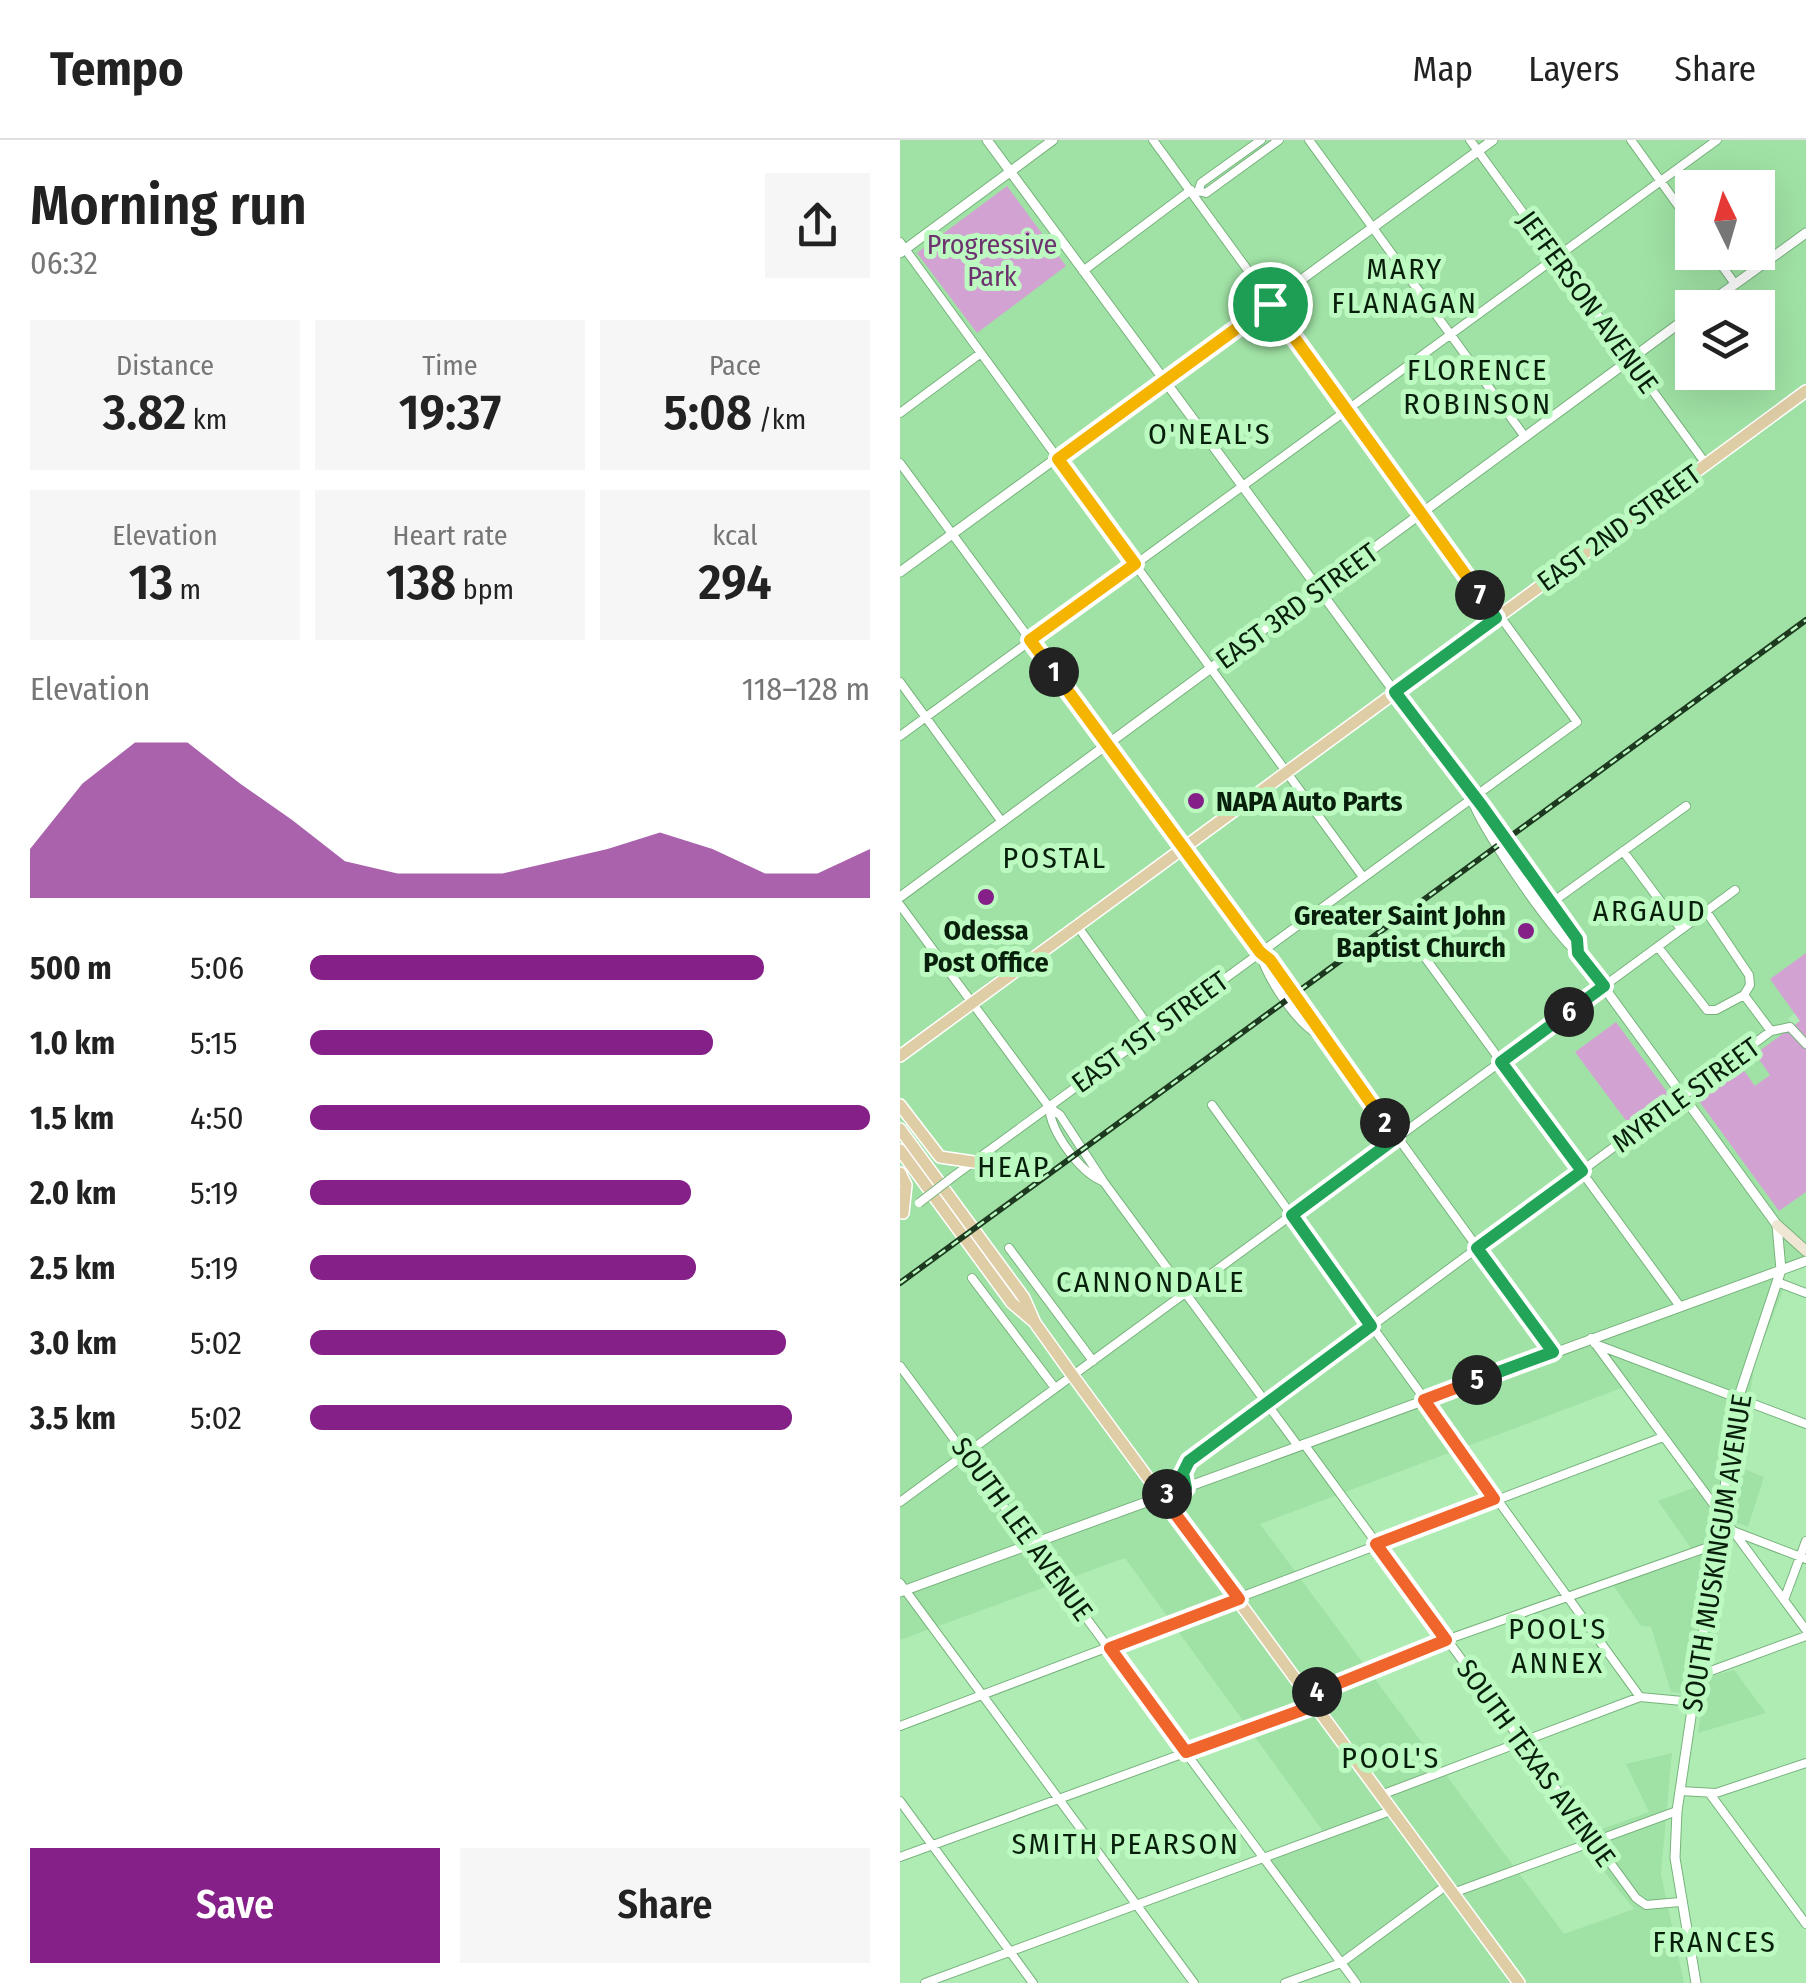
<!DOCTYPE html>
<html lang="en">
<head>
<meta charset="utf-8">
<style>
	body { margin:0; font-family:"Fira Sans Condensed",sans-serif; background:#f6f6f6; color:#222; height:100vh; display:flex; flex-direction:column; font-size:38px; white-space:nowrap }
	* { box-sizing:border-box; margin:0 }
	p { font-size:32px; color:#767676 }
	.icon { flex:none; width:55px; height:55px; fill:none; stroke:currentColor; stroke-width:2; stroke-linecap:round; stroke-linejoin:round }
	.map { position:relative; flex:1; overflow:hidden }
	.details { display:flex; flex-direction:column; background:#fff; width:900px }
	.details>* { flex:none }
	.needle { width:65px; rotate:355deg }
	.fabs { position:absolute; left:775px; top:30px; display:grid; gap:20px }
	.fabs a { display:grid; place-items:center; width:100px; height:100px; border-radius:0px; background:#fff; box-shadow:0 10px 40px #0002; font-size:50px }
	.pin { position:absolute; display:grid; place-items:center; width:85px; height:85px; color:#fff; margin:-42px; border:5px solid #fff; border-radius:50%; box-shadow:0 2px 10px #0007 }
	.km { position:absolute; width:50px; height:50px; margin:-25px; border-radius:50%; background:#222; color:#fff; font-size:28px; line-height:50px; text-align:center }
	.round { display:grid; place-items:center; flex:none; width:105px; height:105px; border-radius:0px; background:#f6f6f6 }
	.summary { display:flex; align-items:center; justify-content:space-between; height:170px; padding:0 30px }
	h1 { font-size:55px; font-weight:600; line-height:75px }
	.metrics { display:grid; grid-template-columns:repeat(3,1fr); gap:15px; height:170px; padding:10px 30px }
	.metrics div { display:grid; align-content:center; border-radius:0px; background:#f6f6f6; text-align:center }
	.metrics b { font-size:50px; font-weight:600 }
	.metrics small { font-size:28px; font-weight:400 }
	.metrics p { font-size:28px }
	.chart { height:280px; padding:20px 30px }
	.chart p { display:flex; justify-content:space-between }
	.chart svg { width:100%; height:180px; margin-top:10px; fill:#852088; opacity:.7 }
	.button { display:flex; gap:20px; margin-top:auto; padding:20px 30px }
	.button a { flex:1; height:115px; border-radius:0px; background:#852088; color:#fff; font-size:40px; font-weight:600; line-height:115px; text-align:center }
	.button a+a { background:#f6f6f6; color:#222 }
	ul { padding:0 30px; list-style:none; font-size:32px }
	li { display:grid; grid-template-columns:160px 120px 1fr; align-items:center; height:75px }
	li i { height:25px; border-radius:12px; background:#852088 }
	header { display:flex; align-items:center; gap:60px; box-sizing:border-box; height:140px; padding:0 50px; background:#fff; border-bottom:2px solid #e0e0e0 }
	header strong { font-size:48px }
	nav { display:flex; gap:55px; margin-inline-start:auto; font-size:35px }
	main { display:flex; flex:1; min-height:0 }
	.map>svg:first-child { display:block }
</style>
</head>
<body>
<header>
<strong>Tempo</strong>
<nav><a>Map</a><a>Layers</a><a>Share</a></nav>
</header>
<main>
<section class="details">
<div class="summary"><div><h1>Morning run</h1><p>06:32</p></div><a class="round"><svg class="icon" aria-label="share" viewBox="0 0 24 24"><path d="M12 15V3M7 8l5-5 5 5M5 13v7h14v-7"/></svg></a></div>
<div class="metrics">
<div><p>Distance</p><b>3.82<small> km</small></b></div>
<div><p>Time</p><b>19:37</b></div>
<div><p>Pace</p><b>5:08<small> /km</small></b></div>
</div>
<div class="metrics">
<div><p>Elevation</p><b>13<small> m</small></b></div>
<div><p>Heart rate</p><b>138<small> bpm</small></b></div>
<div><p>kcal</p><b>294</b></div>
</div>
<div class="chart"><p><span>Elevation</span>118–128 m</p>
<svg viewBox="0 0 160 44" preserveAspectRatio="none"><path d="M0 44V32L10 16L20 6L30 6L40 16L50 25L60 35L70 38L80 38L90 38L100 35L110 32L120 28L130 32L140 38L150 38L160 32V44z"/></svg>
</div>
<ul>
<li><b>500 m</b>5:06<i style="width:81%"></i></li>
<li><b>1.0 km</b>5:15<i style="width:72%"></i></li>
<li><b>1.5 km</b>4:50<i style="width:100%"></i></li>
<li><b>2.0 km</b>5:19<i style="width:68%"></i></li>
<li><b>2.5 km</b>5:19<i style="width:69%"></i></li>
<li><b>3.0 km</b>5:02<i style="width:85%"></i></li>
<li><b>3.5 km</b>5:02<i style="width:86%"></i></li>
</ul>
<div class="button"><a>Save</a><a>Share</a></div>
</section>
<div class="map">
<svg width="906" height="1843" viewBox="0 0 906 1843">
	<rect width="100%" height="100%" fill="#afecb4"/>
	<path fill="#a0e2a5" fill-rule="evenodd" d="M 0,0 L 906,0 L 906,813 L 896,872 L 888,879 L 906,903 L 906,1116 L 872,1127 L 883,1150 L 855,1222 L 839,1327 L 864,1337 L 848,1387 L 830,1380 L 805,1538 L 834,1530 L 866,1573 L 798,1593 L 803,1555 L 771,1552 L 751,1487 L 741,1486 L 713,1445 L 797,1417 L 758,1361 L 804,1344 L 732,1244 L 360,1384 L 664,1794 L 734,1769 L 677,1698 L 749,1672 L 726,1624 L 772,1613 L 761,1734 L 784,1843 L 456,1843 L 364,1718 L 425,1694 L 225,1418 L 0,1500 ZM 792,48 L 858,48 L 858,112 L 792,112 ZM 792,168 L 858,168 L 858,232 L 792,232 Z"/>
	<path fill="#d2a3d2" d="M 107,46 L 166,126 L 77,193 L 17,113 Z
		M 906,813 L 906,1052 L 879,1071 L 796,957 L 840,925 L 855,946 L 870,935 L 855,914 L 900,881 L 870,839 Z
		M 716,882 L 770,956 L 730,986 L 675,912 Z"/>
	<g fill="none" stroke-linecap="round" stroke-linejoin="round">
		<defs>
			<path id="minor" d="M 409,0 L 625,297
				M 570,0 L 806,324
				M 731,0 L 792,85
				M 299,51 L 306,53 L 379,0
				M 298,52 L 301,43 L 361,0
				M 0,102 L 463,737
				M 812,112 L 835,144
				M 183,131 L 291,50
				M 0,273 L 81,213
				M 0,323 L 360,812 L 370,821 L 653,1212
				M 0,542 L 102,682
				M 0,596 L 817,0
				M 723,711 L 781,789
				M 0,765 L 149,967 L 160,975 L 203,1041 L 398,1306
				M 647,766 L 786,666
				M 806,771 L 849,835 L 850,845 L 844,855
				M 176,784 L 252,891
				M 758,807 L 807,870 L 816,870 L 844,855
				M 521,812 L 779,1165
				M 360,813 C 367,838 397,885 421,896
				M 844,855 L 871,891
				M 312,965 L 740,1557
				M 149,967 C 151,992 179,1031 202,1041
				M 54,1036 L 677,582 L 253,0
				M 109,1108 L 193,1221
				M 72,1138 L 155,1248
				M 877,1142 L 906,1153
				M 691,1198 L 906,1490
				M 695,1204 L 906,1284
				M 0,1226 L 456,1843
				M 404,1304 L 736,1758 L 746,1765 L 780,1762
				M 285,1348 L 283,1333 L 289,1321 L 871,891 L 890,887 L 906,904
				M 0,1362 L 835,750
				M 833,1391 L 906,1419
				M 0,1443 L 294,1843
				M 884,1460 L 906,1401
				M 797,1536 L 906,1496
				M 409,1555 L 546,1500 L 817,1404
				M 0,1586 L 763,1297
				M 780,1651 L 816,1653 L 906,1623
				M 810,1654 L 906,1784
				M 481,1655 L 740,1557 L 793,1562
				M 0,1661 L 133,1843
				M 0,1717 L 416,1565
				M 553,1753 L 777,1671
				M 25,1843 L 493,1670
				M 385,1843 L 441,1823 L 547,1745"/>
			<path id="tertiary" d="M 87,0 L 677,799 L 679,813
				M 0,113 L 153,0
				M 802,168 L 906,93
				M 0,432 L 593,0
				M 572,657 C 574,678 658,800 679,813 L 877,1085 L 881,1130 L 838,1259 L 777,1671 L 775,1718 L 796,1843
				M 0,757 L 792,174
				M 0,1452 L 906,1121"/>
			<path id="secondary" d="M 877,1085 L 906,1111"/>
			<path id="primary" d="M 0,916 L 906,251
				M 0,965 L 40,1017 L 74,1022
				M 0,989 L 124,1158 L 135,1183 L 173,1236 L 619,1843
				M 0,1010 L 112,1163 L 132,1180
				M 0,1033 L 6,1045 L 3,1073"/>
		</defs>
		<use href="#minor" stroke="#78b37d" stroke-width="10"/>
		<use href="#tertiary" stroke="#78b37d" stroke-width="11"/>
		<use href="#secondary" stroke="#78b37d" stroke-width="12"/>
		<use href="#primary" stroke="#fff" stroke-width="14"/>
		<use href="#minor" stroke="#fff" stroke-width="8"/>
		<use href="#tertiary" stroke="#fff" stroke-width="9"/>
		<use href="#secondary" stroke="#efe6d3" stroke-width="10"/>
		<use href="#primary" stroke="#dfcda6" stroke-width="11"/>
		<defs>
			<path id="rail" d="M 0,1143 L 906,480"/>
		</defs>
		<use href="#rail" stroke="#1d3a21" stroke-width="6"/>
		<use href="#rail" stroke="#bcfac1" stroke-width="2.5" stroke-dasharray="8" stroke-linecap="butt"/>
		<defs>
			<path id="minor-bridge" d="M 19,1063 L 54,1036"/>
		</defs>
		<use href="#minor-bridge" stroke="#78b37d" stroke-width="10" stroke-linecap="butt"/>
		<use href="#minor-bridge" stroke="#fff" stroke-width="8"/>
	</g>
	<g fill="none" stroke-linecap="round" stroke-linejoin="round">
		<defs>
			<path id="split-1" d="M 154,532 L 130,500 L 235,424 L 158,319 L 370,164"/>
			<path id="split-2" d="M 154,532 L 360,812 L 370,820 L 485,983"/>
			<path id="split-3" d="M 267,1354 L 286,1348 L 283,1333 L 289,1321 L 471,1186 L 392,1075 L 496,998 L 485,983"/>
			<path id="split-4" d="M 267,1354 L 262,1356 L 339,1459 L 210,1508 L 286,1612 L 416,1565 L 409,1555 L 417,1552"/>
			<path id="split-5" d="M 417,1552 L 546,1500 L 476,1404 L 594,1359 L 524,1260 L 577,1240"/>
			<path id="split-6" d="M 577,1240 L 653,1212 L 577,1108 L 682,1031 L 601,922 L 669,872"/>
			<path id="split-7" d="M 580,455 L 596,478 L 495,552 L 582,666 L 677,799 L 678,813 L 704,846 L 669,872"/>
			<path id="split-8" d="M 370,164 L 580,455"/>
		</defs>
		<use href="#split-1" stroke="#fff" stroke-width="20"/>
		<use href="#split-2" stroke="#fff" stroke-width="20"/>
		<use href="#split-3" stroke="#fff" stroke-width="20"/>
		<use href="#split-4" stroke="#fff" stroke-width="20"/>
		<use href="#split-5" stroke="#fff" stroke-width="20"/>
		<use href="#split-6" stroke="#fff" stroke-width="20"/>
		<use href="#split-7" stroke="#fff" stroke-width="20"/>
		<use href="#split-8" stroke="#fff" stroke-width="20"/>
		<use href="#split-1" stroke="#f5b400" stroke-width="12"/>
		<use href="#split-2" stroke="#f5b400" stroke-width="12"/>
		<use href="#split-3" stroke="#22a559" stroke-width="12"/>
		<use href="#split-4" stroke="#f0652b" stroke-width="12"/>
		<use href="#split-5" stroke="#f0652b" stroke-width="12"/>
		<use href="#split-6" stroke="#22a559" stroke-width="12"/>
		<use href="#split-7" stroke="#22a559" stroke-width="12"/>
		<use href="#split-8" stroke="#f5b400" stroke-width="12"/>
	</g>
	<g fill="#852088" stroke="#bcfac1" stroke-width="4">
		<circle cx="296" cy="661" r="10"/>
		<circle cx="86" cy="757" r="10"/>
		<circle cx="626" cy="791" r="10"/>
	</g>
	<g text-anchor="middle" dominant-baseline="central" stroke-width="10" stroke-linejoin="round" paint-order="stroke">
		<g font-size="28" fill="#6d336e" stroke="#bcfac1">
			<text x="92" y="104">Progressive<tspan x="92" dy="32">Park</tspan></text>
		</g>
		<g font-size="28" fill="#08200b" stroke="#bcfac1">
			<text transform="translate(688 162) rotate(54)">JEFFERSON AVENUE</text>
			<text transform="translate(719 388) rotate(-36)">EAST 2ND STREET</text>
			<text transform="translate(397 466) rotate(-36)">EAST 3RD STREET</text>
			<text transform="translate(250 892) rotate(-36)">EAST 1ST STREET</text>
			<text transform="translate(786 955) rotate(-36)">MYRTLE STREET</text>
			<text transform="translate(122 1389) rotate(54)">SOUTH LEE AVENUE</text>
			<text transform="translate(817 1413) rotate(-81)">SOUTH MUSKINGUM AVENUE</text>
			<text transform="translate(636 1623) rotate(54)">SOUTH TEXAS AVENUE</text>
		</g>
		<g font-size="28" font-weight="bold" fill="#08200b" stroke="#bcfac1" text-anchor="start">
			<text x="316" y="661">NAPA Auto Parts</text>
			<text x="606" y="775" text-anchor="end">Greater Saint John<tspan x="606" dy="32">Baptist Church</tspan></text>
			<text x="86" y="790" text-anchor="middle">Odessa<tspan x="86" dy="32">Post Office</tspan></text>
		</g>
		<g font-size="30" letter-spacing="2.5" fill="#08200b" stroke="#bcfac1">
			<text x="505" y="129">MARY<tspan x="505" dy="34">FLANAGAN</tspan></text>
			<text x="578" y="230">FLORENCE<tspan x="578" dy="34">ROBINSON</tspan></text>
			<text x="310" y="294">O'NEAL'S</text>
			<text x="155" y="718">POSTAL</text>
			<text x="750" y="771">ARGAUD</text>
			<text x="114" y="1027">HEAP</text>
			<text x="251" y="1142">CANNONDALE</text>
			<text x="658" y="1489">POOL'S<tspan x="658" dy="34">ANNEX</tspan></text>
			<text x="491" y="1618">POOL'S</text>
			<text x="226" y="1704">SMITH PEARSON</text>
			<text x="815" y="1802">FRANCES</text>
		</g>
	</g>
</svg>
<div class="fabs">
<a><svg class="needle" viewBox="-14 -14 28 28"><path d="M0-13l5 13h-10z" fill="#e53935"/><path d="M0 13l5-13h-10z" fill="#767676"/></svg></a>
<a><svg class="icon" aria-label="layers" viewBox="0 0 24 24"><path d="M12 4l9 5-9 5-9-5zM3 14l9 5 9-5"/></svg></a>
</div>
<div class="pin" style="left:370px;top:164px;background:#1e9e55"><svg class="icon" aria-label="arrive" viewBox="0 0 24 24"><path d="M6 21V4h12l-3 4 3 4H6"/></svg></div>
<b class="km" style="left:154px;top:532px">1</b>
<b class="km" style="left:485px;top:983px">2</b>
<b class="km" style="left:267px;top:1354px">3</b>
<b class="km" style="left:417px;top:1552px">4</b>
<b class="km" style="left:577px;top:1240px">5</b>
<b class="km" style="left:669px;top:872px">6</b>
<b class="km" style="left:580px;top:455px">7</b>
</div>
</main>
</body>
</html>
